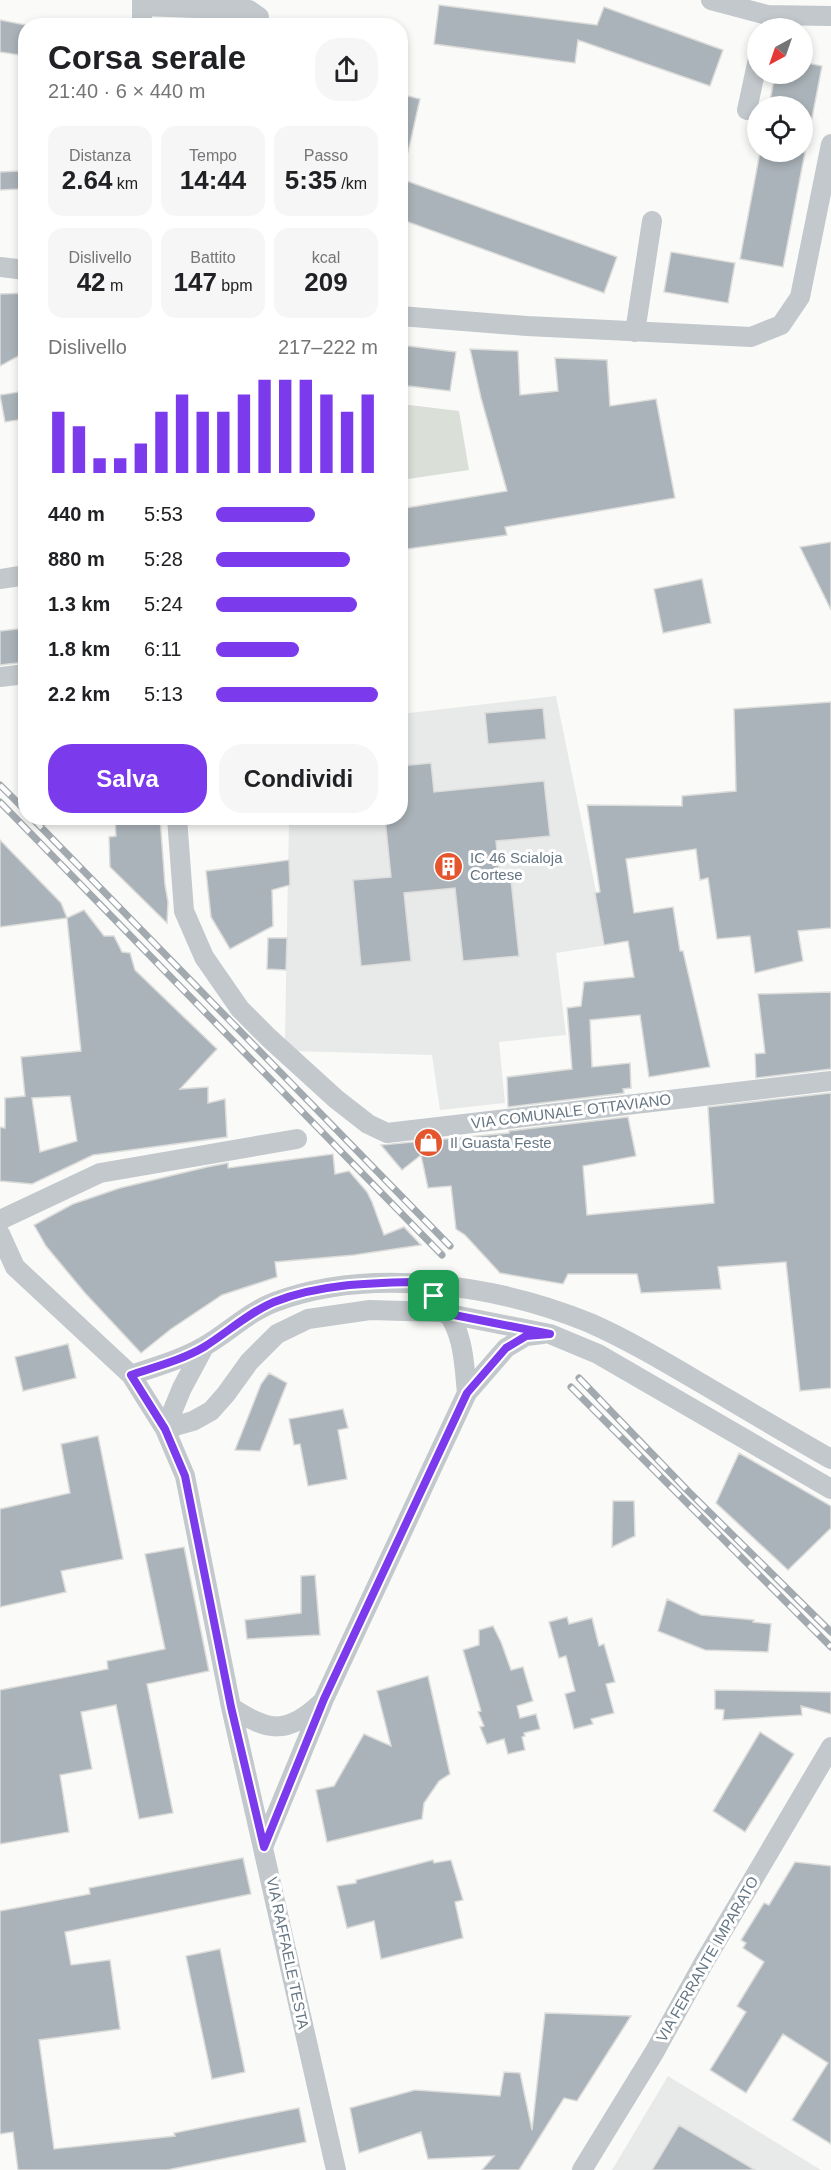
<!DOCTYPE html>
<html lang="it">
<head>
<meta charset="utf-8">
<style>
	body { margin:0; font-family:Arial,sans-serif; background:#f6f6f6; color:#202124; height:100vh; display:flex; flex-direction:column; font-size:22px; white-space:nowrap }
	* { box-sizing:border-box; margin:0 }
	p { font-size:20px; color:#757577 }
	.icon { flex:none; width:33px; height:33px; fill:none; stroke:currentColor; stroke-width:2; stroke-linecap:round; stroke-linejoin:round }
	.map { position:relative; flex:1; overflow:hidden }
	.sheet { position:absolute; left:18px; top:18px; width:390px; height:807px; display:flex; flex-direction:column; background:#fff; border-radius:24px; box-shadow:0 3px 9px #0003 }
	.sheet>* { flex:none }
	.needle { width:39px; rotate:220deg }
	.tools { position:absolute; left:747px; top:18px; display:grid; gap:12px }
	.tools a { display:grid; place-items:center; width:66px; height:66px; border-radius:50%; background:#fff; box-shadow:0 3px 9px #0003; font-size:30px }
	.pin { position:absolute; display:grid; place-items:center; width:51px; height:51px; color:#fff; margin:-26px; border-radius:12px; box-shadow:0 3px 9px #0006 }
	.round { display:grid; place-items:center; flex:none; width:63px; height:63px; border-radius:24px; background:#f6f6f6 }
	.overview { display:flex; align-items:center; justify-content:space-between; height:102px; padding:0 30px }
	h1 { font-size:33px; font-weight:600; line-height:45px }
	.metrics { display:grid; grid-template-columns:repeat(3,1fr); gap:9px; height:102px; padding:6px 30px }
	.metrics div { display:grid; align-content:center; border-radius:15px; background:#f6f6f6; text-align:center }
	.metrics b { font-size:26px; font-weight:600 }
	.metrics small { font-size:16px; font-weight:400 }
	.metrics p { font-size:16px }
	.chart { height:168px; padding:12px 30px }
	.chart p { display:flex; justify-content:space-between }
	.chart svg { width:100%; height:108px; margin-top:6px; stroke:#7c3aed; stroke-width:6 }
	.button { display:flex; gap:12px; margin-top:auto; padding:12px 30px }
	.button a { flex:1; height:69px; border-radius:24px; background:#7c3aed; color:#fff; font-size:24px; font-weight:600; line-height:69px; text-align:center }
	.button a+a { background:#f6f6f6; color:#202124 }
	ul { padding:0 30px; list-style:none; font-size:20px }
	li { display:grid; grid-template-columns:96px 72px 1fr; align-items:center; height:45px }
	li i { height:15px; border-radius:8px; background:#7c3aed }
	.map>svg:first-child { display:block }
</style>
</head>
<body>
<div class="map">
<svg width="831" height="2170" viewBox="0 0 831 2170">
	<rect width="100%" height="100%" fill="#fafaf8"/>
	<path fill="#e8e9e9" d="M 556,696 L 607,945 L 556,953 L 566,1035 L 499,1042 L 505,1103 L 440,1110 L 432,1055 L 293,1051 L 285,1039 L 289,818 L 400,818 L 401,714 Z
		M 668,2076 L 821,2170 L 612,2170 Z"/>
	<path fill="#dadfd7" d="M 401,404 L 459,411 L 469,470 L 401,480 Z"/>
	<path fill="#aab3b9" stroke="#dcdcda" stroke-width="1.5" fill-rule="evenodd" d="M 439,5 L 597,25 L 604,7 L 723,50 L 710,86 L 578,40 L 575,63 L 434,44 Z
		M 0,20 L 26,25 L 26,56 L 0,52 Z
		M 802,62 L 822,66 L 812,118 L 802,117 L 802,106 L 769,106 L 775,74 L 802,74 Z
		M 400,94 L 420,99 L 408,152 L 400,151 Z
		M 760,152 L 805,152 L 783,267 L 740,259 Z
		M 19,171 L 20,189 L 0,190 L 0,172 Z
		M 407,181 L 617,257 L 604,293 L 400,219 L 400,199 Z
		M 671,252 L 735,263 L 728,303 L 664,292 Z
		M 26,293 L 26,352 L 0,366 L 0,294 Z
		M 400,345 L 456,352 L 450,391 L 400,385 Z
		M 470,349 L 518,351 L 520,395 L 558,391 L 555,358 L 607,360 L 610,406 L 656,399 L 675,498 L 505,527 L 507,535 L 400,550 L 400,509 L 507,491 L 481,398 Z
		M 19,392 L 24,419 L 5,422 L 0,395 Z
		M 831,542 L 831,610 L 800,547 Z
		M 702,579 L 711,623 L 663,633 L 654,589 Z
		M 26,628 L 26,662 L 0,665 L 0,631 Z
		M 831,702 L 831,928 L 798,931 L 803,961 L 755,973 L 750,936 L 717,939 L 708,878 L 700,880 L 696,849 L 626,859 L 634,913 L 673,907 L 680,951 L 683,951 L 710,1067 L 649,1077 L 640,1015 L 590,1020 L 592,1067 L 630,1063 L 631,1088 L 623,1089 L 624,1093 L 508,1107 L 507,1077 L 572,1069 L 567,1008 L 581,1006 L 584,982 L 634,977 L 628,941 L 604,945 L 595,893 L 600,892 L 587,805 L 682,806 L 682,796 L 736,791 L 734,709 Z
		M 543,708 L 546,739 L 488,744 L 485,713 Z
		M 431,763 L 434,792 L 544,781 L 550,836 L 496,841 L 500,881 L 511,880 L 519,956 L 463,961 L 455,888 L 404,893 L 411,961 L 361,966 L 353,880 L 391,877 L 385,818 L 400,818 L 400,766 Z
		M 115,818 L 160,818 L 165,885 L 168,902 L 167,923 L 110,867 L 109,837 L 116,836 Z
		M 0,840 L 61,903 L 67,918 L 0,927 Z
		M 289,860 L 290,885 L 272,890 L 273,926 L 230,949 L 211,917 L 206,871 Z
		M 84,910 L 104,936 L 114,936 L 122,952 L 130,953 L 135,970 L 217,1049 L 180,1089 L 208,1087 L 208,1103 L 225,1099 L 227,1137 L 93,1155 L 32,1184 L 0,1181 L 0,1127 L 5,1128 L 5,1098 L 25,1096 L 21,1057 L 81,1051 L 67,918 ZM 70,1096 L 77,1141 L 40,1152 L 32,1098 Z
		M 268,938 L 287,938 L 286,970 L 267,969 Z
		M 831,992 L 831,1069 L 756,1078 L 755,1054 L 765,1053 L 758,994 Z
		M 831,1093 L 831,1388 L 800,1391 L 786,1262 L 718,1267 L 721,1289 L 641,1293 L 637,1274 L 568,1274 L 563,1284 L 500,1273 L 465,1235 L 456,1229 L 451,1186 L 428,1188 L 421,1155 L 402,1170 L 381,1145 L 509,1133 L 509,1131 L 628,1117 L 636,1156 L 583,1166 L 587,1215 L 714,1203 L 708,1107 Z
		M 333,1154 L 335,1174 L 349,1171 L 367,1192 L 372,1202 L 384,1235 L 404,1227 L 421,1245 L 354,1255 L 275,1262 L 277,1277 L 222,1295 L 171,1329 L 141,1353 L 85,1293 L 46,1246 L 34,1225 L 73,1204 L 120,1188 L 207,1167 L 228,1163 L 228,1168 Z
		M 68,1344 L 76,1378 L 23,1391 L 15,1357 Z
		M 269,1373 L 287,1383 L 260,1451 L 235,1450 L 261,1384 Z
		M 343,1409 L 348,1428 L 338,1430 L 347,1479 L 308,1486 L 300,1444 L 294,1445 L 289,1419 Z
		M 98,1436 L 123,1559 L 61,1571 L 66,1592 L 0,1607 L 0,1509 L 70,1493 L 61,1444 Z
		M 739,1453 L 831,1506 L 831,1528 L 788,1570 L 716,1503 Z
		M 613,1501 L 634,1501 L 635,1536 L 612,1547 Z
		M 184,1547 L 209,1671 L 147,1684 L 173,1813 L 139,1819 L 116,1705 L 81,1712 L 92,1769 L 60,1775 L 69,1832 L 0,1844 L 0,1690 L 108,1669 L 107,1661 L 165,1649 L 145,1554 Z
		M 315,1575 L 320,1635 L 247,1639 L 245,1620 L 301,1613 L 301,1576 Z
		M 667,1599 L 701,1615 L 754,1620 L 753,1622 L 771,1624 L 768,1652 L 705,1650 L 658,1631 Z
		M 567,1617 L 569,1624 L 592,1618 L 599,1646 L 604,1644 L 615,1682 L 606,1684 L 614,1713 L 591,1719 L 593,1724 L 574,1729 L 565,1694 L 575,1691 L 566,1656 L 559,1658 L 549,1622 Z
		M 493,1626 L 501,1642 L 511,1670 L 523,1667 L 533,1701 L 517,1706 L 520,1718 L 536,1714 L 540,1729 L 524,1733 L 525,1736 L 522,1737 L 525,1750 L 508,1754 L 504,1739 L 487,1744 L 480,1727 L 484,1726 L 478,1712 L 481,1711 L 463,1650 L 479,1645 L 479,1630 Z
		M 428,1676 L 450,1774 L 439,1781 L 424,1803 L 422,1819 L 327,1842 L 316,1790 L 334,1786 L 364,1734 L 391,1746 L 377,1691 Z
		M 715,1690 L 831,1692 L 831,1714 L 801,1706 L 802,1715 L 723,1720 L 724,1710 L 715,1709 Z
		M 760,1732 L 794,1754 L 745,1832 L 713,1811 Z
		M 243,1858 L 251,1894 L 65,1932 L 71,1965 L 110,1960 L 120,2029 L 39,2040 L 54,2149 L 175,2136 L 174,2133 L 299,2108 L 306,2142 L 167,2170 L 18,2170 L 13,2132 L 0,2134 L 0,1911 L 90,1894 L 89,1888 Z
		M 433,1860 L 434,1863 L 451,1860 L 463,1900 L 455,1902 L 463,1938 L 381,1959 L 374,1921 L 347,1928 L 337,1886 L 356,1883 L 356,1880 Z
		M 795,1862 L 831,1866 L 831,2144 L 792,2120 L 828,2063 L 783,2034 L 746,2093 L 710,2070 L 746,2012 L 737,2006 L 764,1962 L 743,1948 L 746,1943 L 741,1940 L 764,1903 L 769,1905 Z
		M 220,1949 L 245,2072 L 212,2079 L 186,1956 Z
		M 545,2013 L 631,2016 L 577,2101 L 564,2098 L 519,2170 L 482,2170 L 494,2156 L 428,2159 L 421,2132 L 359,2153 L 350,2108 L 415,2090 L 500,2096 L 504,2072 L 520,2073 L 532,2130 Z
		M 679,2125 L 755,2170 L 652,2170 Z"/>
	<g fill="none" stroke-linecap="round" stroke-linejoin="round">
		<path stroke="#c3c8cc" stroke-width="20" d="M 711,0 L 767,15 L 831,16
			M 142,6 L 249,10 L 259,17 L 259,26
			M 142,26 L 142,0
			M 747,110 L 758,59
			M 0,267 L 26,270
			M 400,316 L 527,326 L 751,337 L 781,325 L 800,297 L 831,144
			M 635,332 L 652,221
			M 0,579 L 26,575
			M 0,677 L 26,674
			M 177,818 L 184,911 L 204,957 L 240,1009 L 269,1038 L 336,1099 L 368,1124 L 387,1133 L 831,1081
			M 0,1220 L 100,1173 L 297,1139
			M 0,1234 L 15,1267 L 131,1375 L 165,1429 L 185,1476 L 231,1707 L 336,2170
			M 444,1308 C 464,1332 464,1364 467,1393
			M 131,1375 C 155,1367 180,1360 203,1347 C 228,1333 248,1312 275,1302 C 371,1266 498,1285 590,1323 C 626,1339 660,1359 694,1379 C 740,1406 785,1433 831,1459
			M 165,1429 L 193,1421 L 211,1411 L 226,1394 L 249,1362 L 277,1334 L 308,1319 L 370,1310 L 439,1312 L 550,1334 L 598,1354 L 831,1489
			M 165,1429 L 182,1388 L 204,1347
			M 231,1707 C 268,1732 287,1735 321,1703
			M 263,1847 L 324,1699 L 467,1393 L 506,1348 L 526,1336 L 543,1334
			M 582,2170 L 655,2051 L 703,1964 L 831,1747"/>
		<defs>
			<path id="rail" d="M 0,785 L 26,811
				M 0,802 L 442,1255
				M 32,818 L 450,1246
				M 579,1378 L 689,1492 L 831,1632
				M 571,1387 L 831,1647"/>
		</defs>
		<use href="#rail" stroke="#a2aab0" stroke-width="7"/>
		<use href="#rail" stroke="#fff" stroke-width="4.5" stroke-dasharray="14" stroke-linecap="butt"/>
	</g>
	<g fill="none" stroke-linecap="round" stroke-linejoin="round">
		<defs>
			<path id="route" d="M 415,1282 L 434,1296 L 449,1314 L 550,1334 L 526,1336 L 506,1348 L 467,1393 L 324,1699 L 264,1847 L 231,1707 L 185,1476 L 165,1429 L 131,1375 C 155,1367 182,1360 204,1347 C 228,1332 248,1313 274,1302 C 318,1284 369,1283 415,1282 Z"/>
		</defs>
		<use href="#route" stroke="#fff" stroke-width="12"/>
		<use href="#route" stroke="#7c3aed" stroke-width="8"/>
	</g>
	<defs>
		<symbol id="building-disc" viewBox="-11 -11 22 22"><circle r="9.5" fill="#e4572e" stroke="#fff"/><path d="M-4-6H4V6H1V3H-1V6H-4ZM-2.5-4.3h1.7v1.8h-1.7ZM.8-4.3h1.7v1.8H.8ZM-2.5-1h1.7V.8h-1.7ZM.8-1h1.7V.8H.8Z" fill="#fff"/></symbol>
		<symbol id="shop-disc" viewBox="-11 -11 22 22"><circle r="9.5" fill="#e4572e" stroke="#fff"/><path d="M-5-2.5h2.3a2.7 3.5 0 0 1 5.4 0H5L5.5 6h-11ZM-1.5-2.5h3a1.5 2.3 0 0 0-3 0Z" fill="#fff"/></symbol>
	</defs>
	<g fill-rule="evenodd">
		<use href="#building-disc" x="432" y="850" width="33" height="33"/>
		<use href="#shop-disc" x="412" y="1126" width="33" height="33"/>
	</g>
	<g text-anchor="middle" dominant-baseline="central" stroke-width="6" stroke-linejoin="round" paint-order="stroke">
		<g font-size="15" fill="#657683" stroke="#fff" text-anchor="start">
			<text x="470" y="857">IC 46 Scialoja<tspan x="470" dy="17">Cortese</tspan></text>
			<text x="450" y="1142">Il Guasta Feste</text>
		</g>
		<g font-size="15" fill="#657683" stroke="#fff">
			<text transform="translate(571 1111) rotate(-7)">VIA COMUNALE OTTAVIANO</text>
			<text transform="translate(288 1953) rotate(78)">VIA RAFFAELE TESTA</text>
			<text transform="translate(707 1959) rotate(-60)">VIA FERRANTE IMPARATO</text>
		</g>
	</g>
</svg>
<div class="tools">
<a><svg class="needle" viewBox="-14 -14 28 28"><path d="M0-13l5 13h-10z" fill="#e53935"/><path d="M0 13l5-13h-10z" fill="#757577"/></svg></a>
<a><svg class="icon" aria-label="locate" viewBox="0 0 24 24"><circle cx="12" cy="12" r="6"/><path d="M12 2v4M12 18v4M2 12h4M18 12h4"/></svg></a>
</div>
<div class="pin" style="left:434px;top:1296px;background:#1e9e55"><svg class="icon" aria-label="arrive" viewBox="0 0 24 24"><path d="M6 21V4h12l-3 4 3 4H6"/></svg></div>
<section class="sheet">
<div class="overview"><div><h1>Corsa serale</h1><p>21:40 · 6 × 440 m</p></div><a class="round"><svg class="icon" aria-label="share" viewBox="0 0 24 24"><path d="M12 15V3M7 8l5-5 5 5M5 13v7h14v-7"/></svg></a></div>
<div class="metrics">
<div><p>Distanza</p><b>2.64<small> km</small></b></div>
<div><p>Tempo</p><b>14:44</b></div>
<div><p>Passo</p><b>5:35<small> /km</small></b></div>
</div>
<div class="metrics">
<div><p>Dislivello</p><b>42<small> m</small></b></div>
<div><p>Battito</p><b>147<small> bpm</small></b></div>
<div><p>kcal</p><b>209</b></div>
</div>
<div class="chart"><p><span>Dislivello</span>217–222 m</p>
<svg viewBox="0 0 160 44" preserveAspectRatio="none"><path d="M5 44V19M15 44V25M25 44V38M35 44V38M45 44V32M55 44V19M65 44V12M75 44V19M85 44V19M95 44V12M105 44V6M115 44V6M125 44V6M135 44V12M145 44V19M155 44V12"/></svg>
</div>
<ul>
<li><b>440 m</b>5:53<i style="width:61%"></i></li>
<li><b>880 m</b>5:28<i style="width:83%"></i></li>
<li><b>1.3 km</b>5:24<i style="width:87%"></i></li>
<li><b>1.8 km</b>6:11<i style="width:51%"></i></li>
<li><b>2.2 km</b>5:13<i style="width:100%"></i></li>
</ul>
<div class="button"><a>Salva</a><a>Condividi</a></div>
</section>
</div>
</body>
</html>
